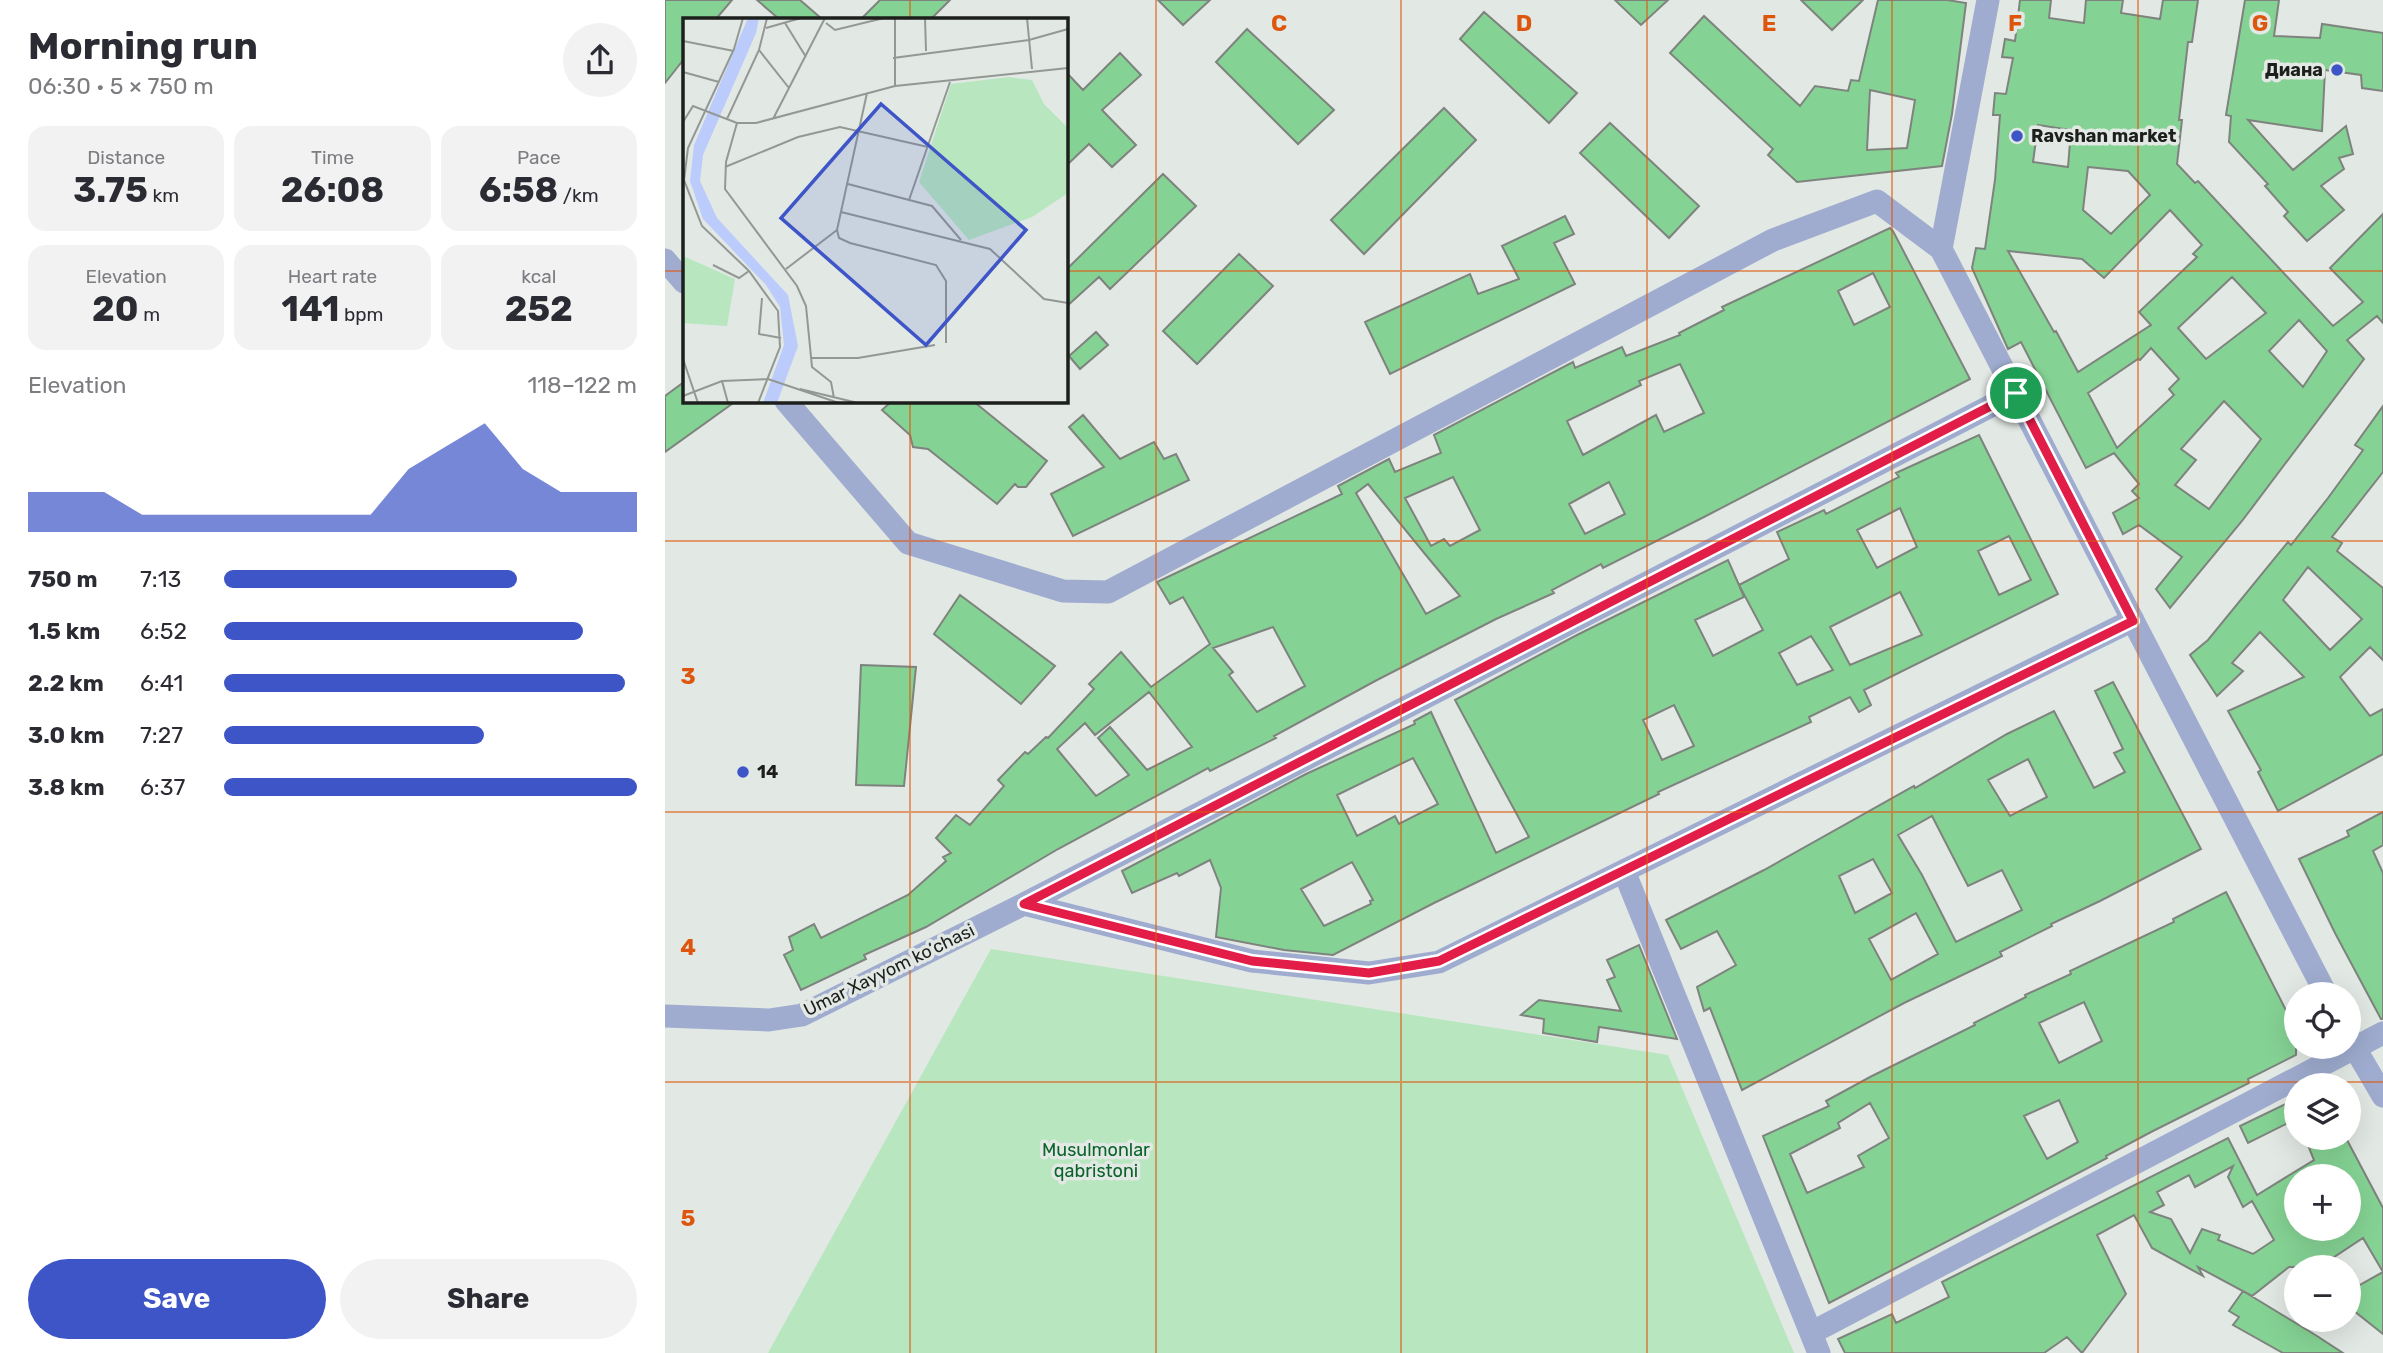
<!DOCTYPE html>
<html lang="en">
<head>
<meta charset="utf-8">
<style>
	body { margin:0; font-family:Rubik,sans-serif; background:#f2f2f3; color:#2b2b33; height:100vh; display:flex; flex-direction:column; font-size:26px; white-space:nowrap }
	* { box-sizing:border-box; margin:0 }
	p { font-size:23px; color:#7c7c81 }
	.icon { flex:none; width:38px; height:38px; fill:none; stroke:currentColor; stroke-width:2; stroke-linecap:round; stroke-linejoin:round }
	.map { position:relative; flex:1; overflow:hidden }
	.drawer { display:flex; flex-direction:column; background:#fff; width:665px }
	.drawer>* { flex:none }
	.fabs { position:absolute; left:1619px; top:982px; display:grid; gap:14px }
	.fabs a { display:grid; place-items:center; width:77px; height:77px; border-radius:50%; background:#fff; box-shadow:0 7px 28px #0002; font-size:35px }
	.pin { position:absolute; display:grid; place-items:center; width:60px; height:60px; color:#fff; margin:-30px; border:4px solid #fff; border-radius:50%; box-shadow:0 2px 7px #0007 }
	.round { display:grid; place-items:center; flex:none; width:74px; height:74px; border-radius:37px; background:#f2f2f3 }
	.summary { display:flex; align-items:center; justify-content:space-between; height:119px; padding:0 28px }
	h1 { font-size:38px; font-weight:700; line-height:52px }
	.metrics { display:grid; grid-template-columns:repeat(3,1fr); gap:10px; height:119px; padding:7px 28px }
	.metrics div { display:grid; align-content:center; border-radius:18px; background:#f2f2f3; text-align:center }
	.metrics b { font-size:35px; font-weight:700 }
	.metrics small { font-size:19px; font-weight:400 }
	.metrics p { font-size:19px }
	.chart { height:196px; padding:14px 28px }
	.chart p { display:flex; justify-content:space-between }
	.chart svg { width:100%; height:126px; margin-top:7px; fill:#3e55c8; opacity:.7 }
	.button { display:flex; gap:14px; margin-top:auto; padding:14px 28px }
	.button a { flex:1; height:80px; border-radius:42px; background:#3e55c8; color:#fff; font-size:28px; font-weight:700; line-height:80px; text-align:center }
	.button a+a { background:#f2f2f3; color:#2b2b33 }
	ul { padding:0 28px; list-style:none; font-size:23px }
	li { display:grid; grid-template-columns:112px 84px 1fr; align-items:center; height:52px }
	li i { height:18px; border-radius:9px; background:#3e55c8 }
	main { display:flex; flex:1; min-height:0 }
	.map>svg:first-child { display:block }
</style>
</head>
<body>
<main>
<section class="drawer">
<div class="summary"><div><h1>Morning run</h1><p>06:30 · 5 × 750 m</p></div><a class="round"><svg class="icon" aria-label="share" viewBox="0 0 24 24"><path d="M12 15V3M7 8l5-5 5 5M5 13v7h14v-7"/></svg></a></div>
<div class="metrics">
<div><p>Distance</p><b>3.75<small> km</small></b></div>
<div><p>Time</p><b>26:08</b></div>
<div><p>Pace</p><b>6:58<small> /km</small></b></div>
</div>
<div class="metrics">
<div><p>Elevation</p><b>20<small> m</small></b></div>
<div><p>Heart rate</p><b>141<small> bpm</small></b></div>
<div><p>kcal</p><b>252</b></div>
</div>
<div class="chart"><p><span>Elevation</span>118–122 m</p>
<svg viewBox="0 0 160 44" preserveAspectRatio="none"><path d="M0 44V30L10 30L20 30L30 38L40 38L50 38L60 38L70 38L80 38L90 38L100 22L110 14L120 6L130 22L140 30L150 30L160 30V44z"/></svg>
</div>
<ul>
<li><b>750 m</b>7:13<i style="width:71%"></i></li>
<li><b>1.5 km</b>6:52<i style="width:87%"></i></li>
<li><b>2.2 km</b>6:41<i style="width:97%"></i></li>
<li><b>3.0 km</b>7:27<i style="width:63%"></i></li>
<li><b>3.8 km</b>6:37<i style="width:100%"></i></li>
</ul>
<div class="button"><a>Save</a><a>Share</a></div>
</section>
<div class="map">
<svg width="1718" height="1353" viewBox="0 0 1718 1353">
	<rect width="100%" height="100%" fill="#e2e8e3"/>
	<path fill="#b7e6bf" d="M 326,949 L 1003,1055 L 1129,1353 L 103,1353 Z"/>
	<path fill="#85d394" stroke="#7e837e" stroke-width="2" fill-rule="evenodd" d="M 0,0 L 67,0 L 51,19 L 19,19 L 19,59 L 0,83 Z
		M 92,0 L 135,0 L 157,19 L 114,19 Z
		M 215,0 L 285,0 L 266,19 L 196,19 Z
		M 493,0 L 545,0 L 518,25 Z
		M 950,0 L 1003,0 L 976,25 Z
		M 1136,0 L 1198,0 L 1167,30 Z
		M 1213,0 L 1282,0 L 1301,3 L 1287,114 L 1277,166 L 1132,182 L 1103,155 L 1108,149 L 1005,53 L 1039,16 L 1135,106 L 1150,86 L 1183,91 L 1186,80 L 1194,81 ZM 1205,90 L 1250,100 L 1242,148 L 1202,150 Z
		M 1355,0 L 1386,0 L 1384,18 L 1419,23 L 1421,0 L 1458,0 L 1456,13 L 1495,19 L 1498,0 L 1533,0 L 1527,42 L 1523,42 L 1514,120 L 1517,120 L 1512,164 L 1530,183 L 1533,181 L 1668,326 L 1698,302 L 1665,268 L 1718,214 L 1718,323 L 1712,316 L 1682,340 L 1699,359 L 1577,521 L 1505,608 L 1491,589 L 1517,557 L 1474,525 L 1458,534 L 1448,513 L 1474,498 L 1467,491 L 1474,484 L 1449,453 L 1421,468 L 1356,342 L 1343,349 L 1307,268 L 1311,248 L 1320,249 L 1330,180 L 1335,115 L 1328,115 L 1330,93 L 1341,94 L 1348,58 L 1337,57 L 1340,39 L 1350,41 ZM 1373,125 L 1406,130 L 1403,167 L 1368,162 ZM 1423,167 L 1463,171 L 1485,195 L 1446,234 L 1418,210 ZM 1505,210 L 1537,245 L 1528,254 L 1532,257 L 1474,312 L 1486,325 L 1413,372 L 1391,331 L 1389,332 L 1343,251 L 1417,259 L 1439,278 ZM 1567,277 L 1601,313 L 1541,359 L 1513,328 ZM 1634,320 L 1662,351 L 1638,387 L 1604,351 ZM 1486,348 L 1514,379 L 1504,389 L 1509,395 L 1452,448 L 1423,393 L 1473,359 L 1475,360 ZM 1559,401 L 1596,439 L 1544,509 L 1510,485 L 1531,460 L 1516,449 Z
		M 1580,0 L 1614,0 L 1609,36 L 1655,38 L 1657,24 L 1718,33 L 1718,91 L 1697,88 L 1696,75 L 1660,70 L 1657,131 L 1583,120 L 1628,170 L 1681,126 L 1688,154 L 1674,158 L 1679,169 L 1656,186 L 1679,210 L 1642,241 L 1619,216 L 1623,212 L 1600,186 L 1603,184 L 1564,142 L 1566,116 L 1561,115 Z
		M 819,12 L 912,93 L 884,123 L 795,39 Z
		M 582,29 L 669,110 L 633,144 L 551,62 Z
		M 455,53 L 476,75 L 437,110 L 471,145 L 447,167 L 424,144 L 401,166 L 401,72 L 418,90 Z
		M 779,108 L 811,140 L 699,254 L 666,220 Z
		M 945,123 L 1034,206 L 1004,238 L 915,153 Z
		M 498,174 L 531,206 L 445,289 L 434,277 L 401,307 L 401,270 Z
		M 900,216 L 909,234 L 889,243 L 910,284 L 725,374 L 700,322 L 805,274 L 813,294 L 854,279 L 837,246 Z
		M 1225,228 L 1228,231 L 1305,379 L 1039,517 L 938,568 L 936,564 L 887,590 L 889,593 L 831,619 L 712,680 L 609,736 L 611,738 L 545,771 L 543,768 L 393,849 L 261,927 L 199,955 L 201,959 L 136,990 L 119,955 L 128,950 L 124,937 L 149,924 L 156,938 L 243,895 L 281,861 L 278,857 L 286,853 L 271,838 L 291,815 L 305,825 L 339,786 L 333,780 L 360,752 L 363,754 L 381,737 L 383,738 L 429,689 L 424,684 L 456,652 L 486,687 L 545,644 L 518,597 L 505,604 L 492,582 L 677,494 L 673,486 L 724,459 L 730,472 L 776,453 L 769,435 L 908,362 L 910,368 L 957,347 L 961,356 L 1015,335 L 1014,333 L 1059,310 L 1057,307 ZM 1208,273 L 1225,307 L 1189,325 L 1173,291 ZM 1015,364 L 1039,413 L 999,432 L 991,415 L 918,455 L 902,421 L 976,385 L 974,381 ZM 788,477 L 815,530 L 785,546 L 779,539 L 766,546 L 740,498 ZM 944,482 L 960,514 L 920,534 L 904,504 ZM 703,484 L 760,554 L 795,596 L 761,614 L 691,493 ZM 608,627 L 640,686 L 592,712 L 564,675 L 568,672 L 548,648 ZM 484,692 L 527,747 L 482,770 L 445,727 L 433,738 L 464,775 L 431,796 L 392,749 L 420,723 L 430,735 Z
		M 574,254 L 608,286 L 532,364 L 498,331 Z
		M 431,332 L 443,345 L 415,369 L 404,356 Z
		M 19,382 L 19,401 L 71,401 L 0,452 L 0,396 Z
		M 227,401 L 308,401 L 382,461 L 361,487 L 353,487 L 350,484 L 332,504 L 263,449 L 248,447 L 245,435 L 217,410 Z
		M 1718,406 L 1718,472 L 1667,537 L 1677,543 L 1672,551 L 1718,588 L 1718,660 L 1705,647 L 1675,677 L 1705,716 L 1718,709 L 1718,754 L 1613,811 L 1593,772 L 1596,770 L 1563,711 L 1639,677 L 1595,632 L 1567,663 L 1578,671 L 1552,696 L 1525,655 L 1543,640 L 1623,542 L 1626,545 L 1663,498 L 1698,450 L 1690,445 ZM 1643,567 L 1697,619 L 1665,650 L 1618,600 Z
		M 418,415 L 455,459 L 489,442 L 499,459 L 511,454 L 524,480 L 408,536 L 386,494 L 439,467 L 404,427 Z
		M 1314,435 L 1393,594 L 1199,690 L 1206,705 L 1194,712 L 1185,697 L 1144,717 L 1146,722 L 993,792 L 994,794 L 769,903 L 668,955 L 619,950 L 551,937 L 556,888 L 545,860 L 514,876 L 512,873 L 467,893 L 457,871 L 641,774 L 750,724 L 749,721 L 766,712 L 831,853 L 864,837 L 790,700 L 912,635 L 1063,560 L 1074,585 L 1124,559 L 1112,532 L 1159,510 L 1161,514 L 1234,477 L 1231,473 ZM 1235,508 L 1252,547 L 1212,568 L 1192,530 ZM 1344,536 L 1366,580 L 1334,595 L 1313,551 ZM 1074,585 L 1098,630 L 1048,656 L 1030,620 L 1079,597 ZM 1235,592 L 1257,635 L 1185,665 L 1165,627 ZM 1146,636 L 1168,670 L 1132,685 L 1114,653 ZM 1009,705 L 1029,746 L 997,760 L 978,720 ZM 748,758 L 773,804 L 734,824 L 730,816 L 692,836 L 672,795 ZM 687,862 L 708,900 L 705,901 L 706,904 L 659,926 L 636,889 Z
		M 295,595 L 390,666 L 356,704 L 269,634 Z
		M 196,665 L 251,667 L 239,786 L 191,785 Z
		M 1448,682 L 1536,849 L 1435,901 L 1386,924 L 1387,926 L 1335,952 L 1337,956 L 1239,1003 L 1077,1090 L 1045,1008 L 1039,1011 L 1032,987 L 1071,965 L 1052,931 L 1016,949 L 1001,920 L 1099,870 L 1249,786 L 1250,788 L 1342,734 L 1389,711 L 1429,788 L 1460,772 L 1449,753 L 1458,749 L 1430,691 ZM 1363,759 L 1382,797 L 1345,816 L 1323,780 ZM 1267,816 L 1303,886 L 1337,870 L 1357,910 L 1291,942 L 1257,875 L 1233,835 ZM 1208,859 L 1227,893 L 1190,913 L 1174,876 ZM 1251,913 L 1273,954 L 1226,980 L 1204,939 Z
		M 1718,812 L 1718,845 L 1708,851 L 1718,873 L 1718,1019 L 1716,1019 L 1670,933 L 1634,859 L 1684,836 L 1682,831 Z
		M 1561,892 L 1631,1030 L 1631,1055 L 1583,1079 L 1584,1083 L 1486,1132 L 1441,1156 L 1442,1158 L 1164,1303 L 1098,1136 L 1164,1106 L 1161,1101 L 1205,1077 L 1310,1025 L 1309,1023 L 1361,997 L 1360,995 L 1406,974 L 1405,971 L 1509,922 L 1508,919 ZM 1419,1002 L 1437,1041 L 1394,1063 L 1374,1023 ZM 1394,1100 L 1413,1142 L 1382,1159 L 1359,1116 ZM 1205,1103 L 1224,1138 L 1193,1156 L 1199,1167 L 1142,1193 L 1125,1154 L 1175,1128 L 1173,1123 Z
		M 974,945 L 1012,1039 L 934,1027 L 932,1042 L 878,1033 L 879,1019 L 856,1015 L 874,1000 L 956,1011 L 942,980 L 950,977 L 942,960 Z
		M 1631,1099 L 1631,1119 L 1583,1143 L 1575,1126 Z
		M 1563,1138 L 1592,1195 L 1649,1160 L 1640,1138 L 1681,1138 L 1718,1208 L 1718,1272 L 1698,1238 L 1654,1267 L 1624,1267 L 1587,1296 L 1533,1267 L 1538,1276 L 1487,1248 L 1469,1215 L 1432,1235 L 1461,1294 L 1417,1353 L 1402,1337 L 1379,1353 L 1180,1353 L 1173,1339 L 1227,1314 L 1231,1323 L 1284,1297 L 1277,1282 ZM 1568,1166 L 1563,1177 L 1578,1207 L 1587,1201 L 1609,1240 L 1588,1254 L 1553,1240 L 1555,1235 L 1537,1229 L 1525,1253 L 1506,1219 L 1485,1212 L 1499,1205 L 1492,1192 L 1524,1175 L 1530,1187 ZM 1631,1176 L 1684,1176 L 1684,1228 L 1631,1228 Z
		M 1718,1272 L 1718,1334 L 1684,1307 L 1684,1291 Z
		M 1578,1291 L 1652,1336 L 1678,1353 L 1618,1353 L 1568,1325 L 1574,1317 L 1564,1311 Z"/>
	<g fill="none" stroke-linecap="round" stroke-linejoin="round">
		<path stroke="#9faccf" stroke-width="23" d="M 1323,0 L 1276,249 L 1661,994
			M 0,260 L 19,282
			M 121,401 L 243,543 L 398,591 L 443,592 L 1108,240 L 1212,201 L 1276,249
			M 959,871 L 1154,1353
			M 359,904 L 587,961 L 704,973 L 774,962 L 1468,620
			M 0,1016 L 104,1020 L 137,1015 L 359,904 L 1351,393
			M 1684,1038 L 1718,1096
			M 1146,1333 L 1718,1033"/>
	</g>
	<g fill="none" stroke-linecap="round" stroke-linejoin="round">
		<defs>
			<path id="route" d="M 1351,393 L 1468,621 L 774,961 L 704,973 L 587,961 L 359,904 Z"/>
		</defs>
		<use href="#route" stroke="#fff" stroke-width="14"/>
		<use href="#route" stroke="#e11d48" stroke-width="9"/>
	</g>
	<path fill="none" stroke="#de560d" stroke-width="2" stroke-opacity="0.55" d="M 245,0 L 245,19M 491,0 L 491,1353M 736,0 L 736,1353M 982,0 L 982,1353M 1227,0 L 1227,1353M 1473,0 L 1473,1353M 0,271 L 19,271M 401,271 L 1718,271M 245,401 L 245,1353M 0,541 L 1718,541M 0,812 L 1718,812M 0,1082 L 1718,1082"/>
	<g fill="#3e55c8" stroke="#e2e8e3" stroke-width="2.5">
		<circle cx="1672" cy="70" r="7"/>
		<circle cx="1352" cy="136" r="7"/>
		<circle cx="78" cy="772" r="7"/>
	</g>
	<g text-anchor="middle" dominant-baseline="central" stroke-width="7" stroke-linejoin="round" paint-order="stroke">
		<g font-size="18" font-weight="bold" fill="#1d1f1d" stroke="#e2e8e3" text-anchor="start">
			<text x="1658" y="70" text-anchor="end">Диана</text>
			<text x="1366" y="136">Ravshan market</text>
			<text x="92" y="772">14</text>
		</g>
		<g font-size="18" fill="#1d1f1d" stroke="#e2e8e3">
			<text transform="translate(224 970) rotate(-26)">Umar Xayyom ko‘chasi</text>
		</g>
		<g font-size="18" fill="#0a632b" stroke="#e2e8e3">
			<text x="431" y="1150">Musulmonlar<tspan x="431" dy="21">qabristoni</tspan></text>
		</g>
	</g>
	<g transform="translate(18 18)">
		<rect width="385" height="385" fill="#e2e8e3"/>
		<path d="M 326,59 L 349,62 L 361,86 L 385,110 L 385,175 L 349,199 L 286,222 L 236,164 L 268,66 ZM 0,238 L 52,261 L 44,308 L 0,305 Z" fill="#b7e6bf"/>
		<path d="M 65,0 L 76,0 L 73,15 L 20,137 L 17,163 L 34,200 L 105,277 L 115,328 L 94,385 L 80,385 L 101,327 L 97,289 L 83,267 L 20,201 L 7,163 L 11,127 Z" fill="#bacbfc"/>
		<path fill="none" stroke="#939894" stroke-width="2" d="M 60,0 L 51,31 L 5,130 L 1,162 L 19,208 L 66,253 L 95,293 L 97,329 L 75,385M 242,0 L 243,33M 344,0 L 349,51M 102,5 L 123,39M 143,5 L 152,12 L 201,0M 83,10 L 118,0M 0,23 L 51,33M 76,32 L 106,70M 210,40 L 346,22 L 385,11M 0,54 L 36,64M 212,68 L 212,0M 44,101 L 76,32 L 84,0M 90,101 L 142,0M 0,104 L 10,88 L 54,105 L 73,105 L 212,68 L 385,50M 54,105 L 43,144 L 42,171 L 114,268 L 123,288 L 129,349 L 148,364 L 151,380M 42,149 L 115,119 L 157,109 L 245,129M 165,166 L 249,188 L 278,222M 226,182 L 267,64M 158,194 L 307,231 L 361,281 L 385,285M 154,212 L 156,220 L 167,225 L 253,247 L 263,263 L 263,325M 30,247 L 56,260 L 66,253M 103,251 L 154,212 L 184,75M 79,280 L 76,316 L 98,320M 128,340 L 175,340 L 252,327M 0,341 L 15,385M 39,363 L 45,385M 117,371 L 175,385M 0,378 L 39,363 L 85,361 L 156,385"/>
		<path fill="#3e55c8" fill-opacity="0.15" stroke="#3e55c8" stroke-width="3.5" d="M 198,86 L 343,212 L 243,327 L 98,200 Z"/>
		<rect width="385" height="385" fill="none" stroke="#1d1f1d" stroke-width="3.5"/>
	</g>
	<g font-size="23" text-anchor="middle" font-weight="bold" fill="#de560d" stroke="#e2e8e3" stroke-width="7" stroke-linejoin="round" paint-order="stroke">
		<text x="614" y="31">C</text>
		<text x="859" y="31">D</text>
		<text x="1104" y="31">E</text>
		<text x="1350" y="31">F</text>
		<text x="1595" y="31">G</text>
		<text x="23" y="684">3</text>
		<text x="23" y="955">4</text>
		<text x="23" y="1226">5</text>
	</g>
</svg>
<div class="fabs">
<a><svg class="icon" aria-label="locate" viewBox="0 0 24 24"><circle cx="12" cy="12" r="6"/><path d="M12 2v4M12 18v4M2 12h4M18 12h4"/></svg></a>
<a><svg class="icon" aria-label="layers" viewBox="0 0 24 24"><path d="M12 4l9 5-9 5-9-5zM3 14l9 5 9-5"/></svg></a>
<a>+</a>
<a>−</a>
</div>
<div class="pin" style="left:1351px;top:393px;background:#1e9e55"><svg class="icon" aria-label="arrive" viewBox="0 0 24 24"><path d="M6 21V4h12l-3 4 3 4H6"/></svg></div>
</div>
</main>
</body>
</html>
